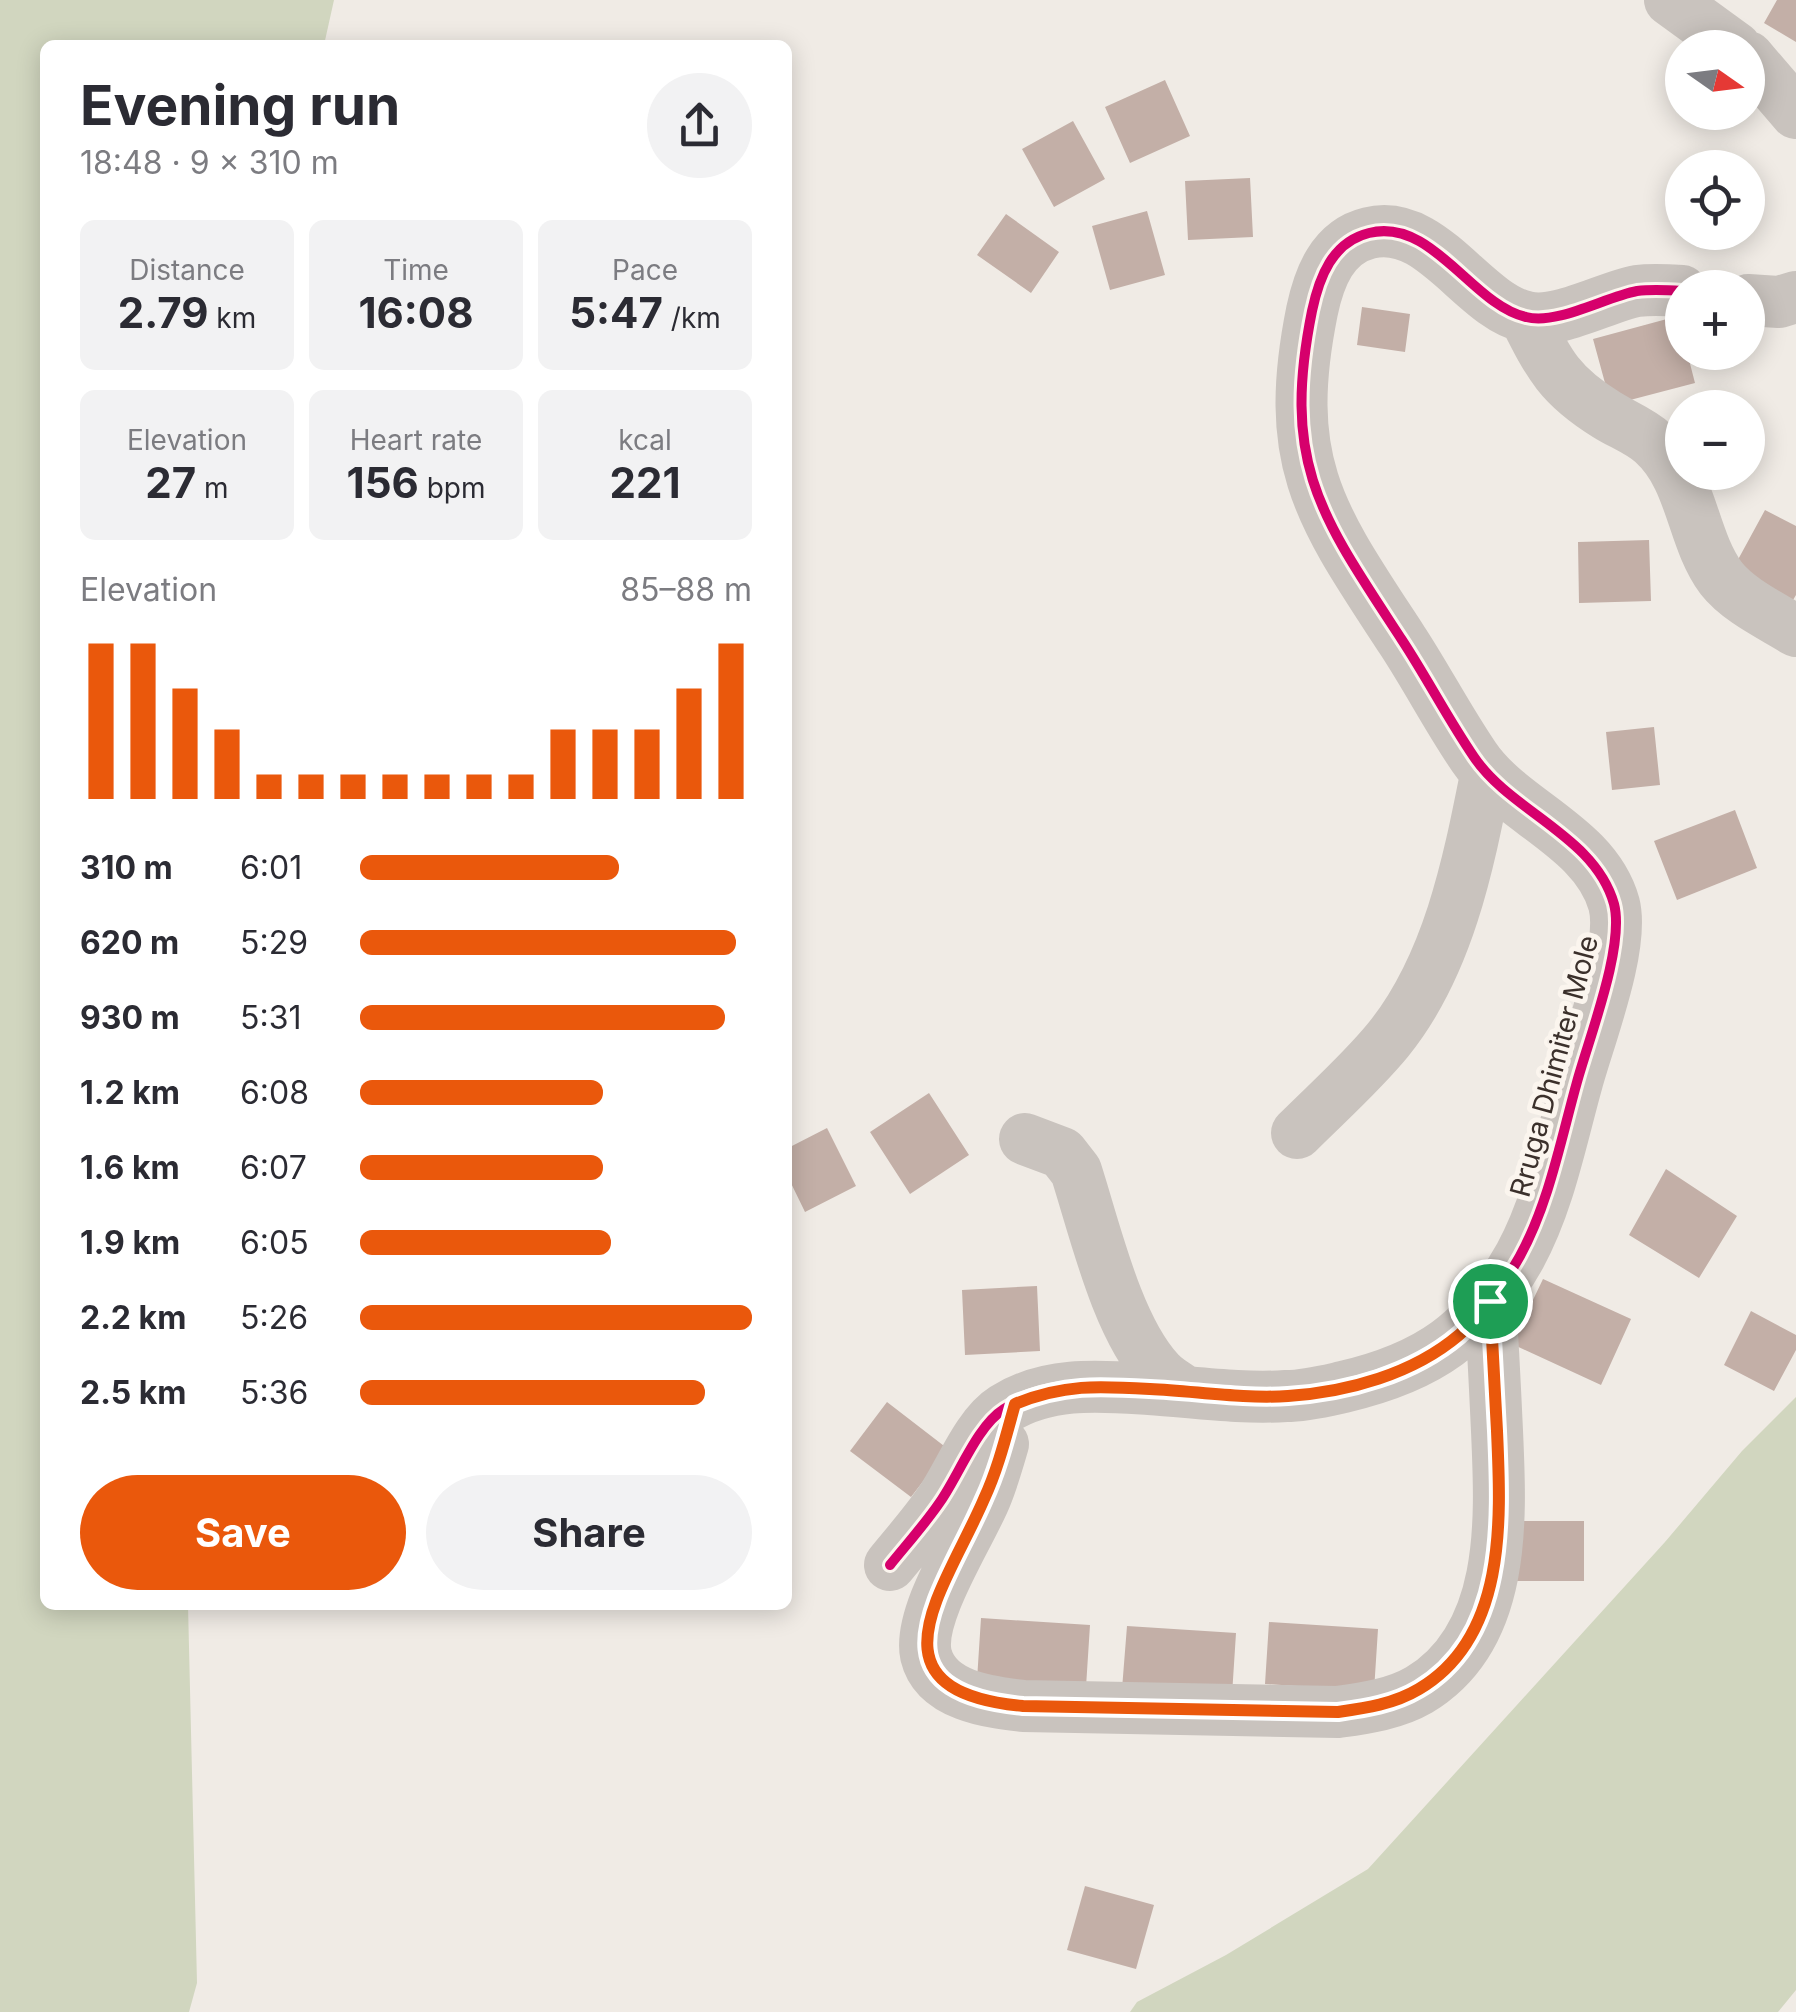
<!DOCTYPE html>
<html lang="en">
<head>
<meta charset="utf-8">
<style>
	body { margin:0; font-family:Inter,sans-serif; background:#f2f2f3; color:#2b2b33; height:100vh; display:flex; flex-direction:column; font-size:38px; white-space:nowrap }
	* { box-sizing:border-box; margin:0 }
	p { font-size:32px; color:#7c7c81 }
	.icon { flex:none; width:55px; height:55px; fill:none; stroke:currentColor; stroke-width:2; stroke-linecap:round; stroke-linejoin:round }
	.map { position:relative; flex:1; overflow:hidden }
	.side { position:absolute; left:40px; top:40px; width:752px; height:1570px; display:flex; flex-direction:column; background:#fff; border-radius:15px; box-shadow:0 5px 25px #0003 }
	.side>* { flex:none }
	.needle { width:65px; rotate:104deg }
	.tools { position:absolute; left:1665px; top:30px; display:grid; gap:20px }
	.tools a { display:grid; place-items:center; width:100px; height:100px; border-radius:50%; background:#fff; box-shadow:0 5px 25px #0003; font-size:50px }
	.pin { position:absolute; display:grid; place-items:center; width:85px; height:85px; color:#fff; margin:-42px; border:5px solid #fff; border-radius:50%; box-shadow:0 2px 10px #0007 }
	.round { display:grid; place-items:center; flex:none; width:105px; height:105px; border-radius:52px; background:#f2f2f3 }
	.headline { display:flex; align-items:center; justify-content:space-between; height:170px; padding:0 40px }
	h1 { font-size:55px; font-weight:700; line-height:75px }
	.stats { display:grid; grid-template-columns:repeat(3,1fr); gap:15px; height:170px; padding:10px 40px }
	.stats div { display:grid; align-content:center; border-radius:15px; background:#f2f2f3; text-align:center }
	.stats b { font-size:42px; font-weight:700 }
	.stats small { font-size:28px; font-weight:400 }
	.stats p { font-size:28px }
	.chart { height:280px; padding:20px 40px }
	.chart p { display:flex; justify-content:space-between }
	.chart svg { width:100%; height:180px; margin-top:10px; stroke:#ea580c; stroke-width:6 }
	.action { display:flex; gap:20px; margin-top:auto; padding:20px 40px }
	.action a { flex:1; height:115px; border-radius:60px; background:#ea580c; color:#fff; font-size:40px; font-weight:700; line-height:115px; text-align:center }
	.action a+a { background:#f2f2f3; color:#2b2b33 }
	ul { padding:0 40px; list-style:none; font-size:32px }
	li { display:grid; grid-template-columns:160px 120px 1fr; align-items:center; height:75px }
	li i { height:25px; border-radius:12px; background:#ea580c }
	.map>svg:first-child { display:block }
</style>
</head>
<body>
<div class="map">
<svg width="1796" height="2012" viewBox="0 0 1796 2012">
	<rect width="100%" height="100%" fill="#f0ebe5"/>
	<path fill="#d1d6bf" d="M 0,0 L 334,0 L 324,45 L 45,45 L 45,1605 L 188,1605 L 197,1983 L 189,2012 L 0,2012 Z
		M 1796,1397 L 1796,1990 L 1778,2012 L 1130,2012 L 1137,2002 L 1226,1955 L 1368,1869 L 1665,1542 L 1742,1451 Z"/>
	<path fill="#c3afa7" d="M 1777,0 L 1796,0 L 1796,42 L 1764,23 Z
		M 1165,80 L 1190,136 L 1130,163 L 1105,107 Z
		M 1073,121 L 1105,179 L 1054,207 L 1022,149 Z
		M 1250,178 L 1253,237 L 1188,240 L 1185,181 Z
		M 1147,211 L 1165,275 L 1110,290 L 1092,226 Z
		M 1006,214 L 1059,252 L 1031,293 L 977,255 Z
		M 1362,307 L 1410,314 L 1405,352 L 1357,345 Z
		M 1678,316 L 1682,352 L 1687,352 L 1695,383 L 1611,405 L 1593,339 Z
		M 1765,510 L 1796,526 L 1796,595 L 1793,600 L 1734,567 Z
		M 1649,540 L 1651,601 L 1579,603 L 1578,542 Z
		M 1654,727 L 1660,785 L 1612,790 L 1606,732 Z
		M 1735,810 L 1757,868 L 1677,900 L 1654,841 Z
		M 929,1093 L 969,1155 L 910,1194 L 870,1132 Z
		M 827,1128 L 856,1186 L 805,1212 L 788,1177 L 788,1148 Z
		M 1666,1169 L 1737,1216 L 1699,1278 L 1629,1235 Z
		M 1543,1279 L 1631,1319 L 1601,1385 L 1512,1344 Z
		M 1037,1286 L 1040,1351 L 965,1355 L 962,1290 Z
		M 1751,1311 L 1796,1335 L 1796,1350 L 1774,1391 L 1724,1365 Z
		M 887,1402 L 948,1449 L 911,1497 L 850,1451 Z
		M 1517,1521 L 1584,1521 L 1584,1581 L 1517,1581 Z
		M 981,1618 L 1090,1625 L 1086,1687 L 977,1680 Z
		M 1269,1622 L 1378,1629 L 1374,1691 L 1265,1684 Z
		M 1127,1626 L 1236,1633 L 1232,1695 L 1122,1689 Z
		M 1085,1886 L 1154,1905 L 1136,1969 L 1067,1950 Z"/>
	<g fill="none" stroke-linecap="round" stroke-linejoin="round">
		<path stroke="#c9c3be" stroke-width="52" d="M 1670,0 L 1736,48
			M 1748,57 L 1796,113
			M 1748,300 L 1779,302 L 1796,297
			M 1525,317 C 1549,365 1560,386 1607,415 C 1621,424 1640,431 1653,443 C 1693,479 1691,537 1721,578 C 1739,601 1772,616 1796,631
			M 1297,1133 C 1327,1103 1361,1073 1388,1040 C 1448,966 1468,866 1486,775
			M 1025,1139 L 1062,1153 L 1076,1171 C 1095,1230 1117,1327 1159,1372 C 1165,1379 1175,1385 1183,1390
			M 1003,1444 C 998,1461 993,1479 986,1496 C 971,1534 917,1614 926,1655 C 936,1696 989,1702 1023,1706 L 1338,1712 C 1366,1708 1395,1704 1419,1690 C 1507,1637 1501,1520 1497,1431 C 1495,1388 1493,1344 1490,1301
			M 890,1565 C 907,1544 925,1524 940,1502 C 959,1475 977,1426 1004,1409 C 1048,1381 1101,1386 1149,1389 C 1194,1392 1241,1399 1286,1396 C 1305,1396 1325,1391 1343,1387 C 1429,1367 1476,1334 1520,1256 C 1549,1203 1561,1139 1577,1082 C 1589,1038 1625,946 1614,904 C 1595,836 1511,812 1474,757 C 1448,719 1427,678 1402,640 C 1321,516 1281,465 1312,311 C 1319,278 1332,242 1369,233 C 1432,217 1472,305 1526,317 C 1558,325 1605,297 1637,291 C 1652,289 1668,290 1682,291"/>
		<defs>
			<path id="cycleway" d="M 890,1565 C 907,1544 925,1524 940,1502 C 959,1475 977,1426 1004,1409 C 1048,1381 1101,1386 1149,1389 C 1194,1392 1241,1399 1286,1396 C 1305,1396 1325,1391 1343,1387 C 1429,1367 1476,1334 1520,1256 C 1549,1203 1561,1139 1577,1082 C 1589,1038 1625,946 1614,904 C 1595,836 1511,812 1474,757 C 1448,719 1427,678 1402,640 C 1321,516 1281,465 1312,311 C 1319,278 1332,242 1369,233 C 1432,217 1472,305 1526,317 C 1558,325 1605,297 1637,291 C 1652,289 1668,290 1682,291"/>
		</defs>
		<use href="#cycleway" stroke="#fbf5ee" stroke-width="16"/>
		<use href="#cycleway" stroke="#d6006c" stroke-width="10"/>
	</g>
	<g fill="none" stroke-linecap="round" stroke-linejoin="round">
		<defs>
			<path id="route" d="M 1490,1301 C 1492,1344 1495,1388 1497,1431 C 1501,1520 1507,1637 1419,1689 C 1394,1704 1366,1708 1338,1712 L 1023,1706 C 861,1691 945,1590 984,1499 C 998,1469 1006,1436 1015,1404 C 1064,1384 1098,1386 1150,1389 C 1195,1391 1243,1399 1288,1396 C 1348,1392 1413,1374 1459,1335 C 1471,1325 1480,1312 1490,1301 Z"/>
		</defs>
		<use href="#route" stroke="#fff" stroke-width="20"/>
		<use href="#route" stroke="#ea580c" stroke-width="12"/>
	</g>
	<g text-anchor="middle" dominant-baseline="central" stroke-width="10" stroke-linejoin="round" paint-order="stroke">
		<g font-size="28" fill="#3b302b" stroke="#fbf5ee">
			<text transform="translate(1554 1066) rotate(-75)">Rruga Dhimiter Mole</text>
		</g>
	</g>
</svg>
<div class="tools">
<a><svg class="needle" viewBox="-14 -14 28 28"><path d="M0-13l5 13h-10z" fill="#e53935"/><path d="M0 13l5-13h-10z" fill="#7c7c81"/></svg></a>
<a><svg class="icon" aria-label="locate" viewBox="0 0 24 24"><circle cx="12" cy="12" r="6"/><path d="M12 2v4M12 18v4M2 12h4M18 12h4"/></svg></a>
<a>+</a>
<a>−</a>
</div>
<div class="pin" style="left:1490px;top:1301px;background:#1e9e55"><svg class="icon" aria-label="arrive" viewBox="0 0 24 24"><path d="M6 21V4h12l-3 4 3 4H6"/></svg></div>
<section class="side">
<div class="headline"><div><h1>Evening run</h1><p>18:48 · 9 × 310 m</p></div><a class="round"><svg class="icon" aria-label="share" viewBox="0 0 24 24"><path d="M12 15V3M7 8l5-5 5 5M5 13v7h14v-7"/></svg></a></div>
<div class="stats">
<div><p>Distance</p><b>2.79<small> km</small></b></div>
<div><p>Time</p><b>16:08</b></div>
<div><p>Pace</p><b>5:47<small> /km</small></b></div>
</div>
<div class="stats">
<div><p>Elevation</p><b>27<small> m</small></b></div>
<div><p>Heart rate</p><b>156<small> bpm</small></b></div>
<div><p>kcal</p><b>221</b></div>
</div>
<div class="chart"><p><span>Elevation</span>85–88 m</p>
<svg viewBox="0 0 160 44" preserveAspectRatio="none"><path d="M5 44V6M15 44V6M25 44V17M35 44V27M45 44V38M55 44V38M65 44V38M75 44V38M85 44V38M95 44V38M105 44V38M115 44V27M125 44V27M135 44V27M145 44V17M155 44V6"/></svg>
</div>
<ul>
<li><b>310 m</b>6:01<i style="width:66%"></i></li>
<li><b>620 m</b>5:29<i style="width:96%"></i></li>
<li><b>930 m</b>5:31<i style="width:93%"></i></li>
<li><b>1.2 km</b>6:08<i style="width:62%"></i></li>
<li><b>1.6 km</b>6:07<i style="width:62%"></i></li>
<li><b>1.9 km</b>6:05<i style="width:64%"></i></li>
<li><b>2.2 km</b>5:26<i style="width:100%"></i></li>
<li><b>2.5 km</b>5:36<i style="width:88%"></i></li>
</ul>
<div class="action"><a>Save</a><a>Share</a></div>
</section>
</div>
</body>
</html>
